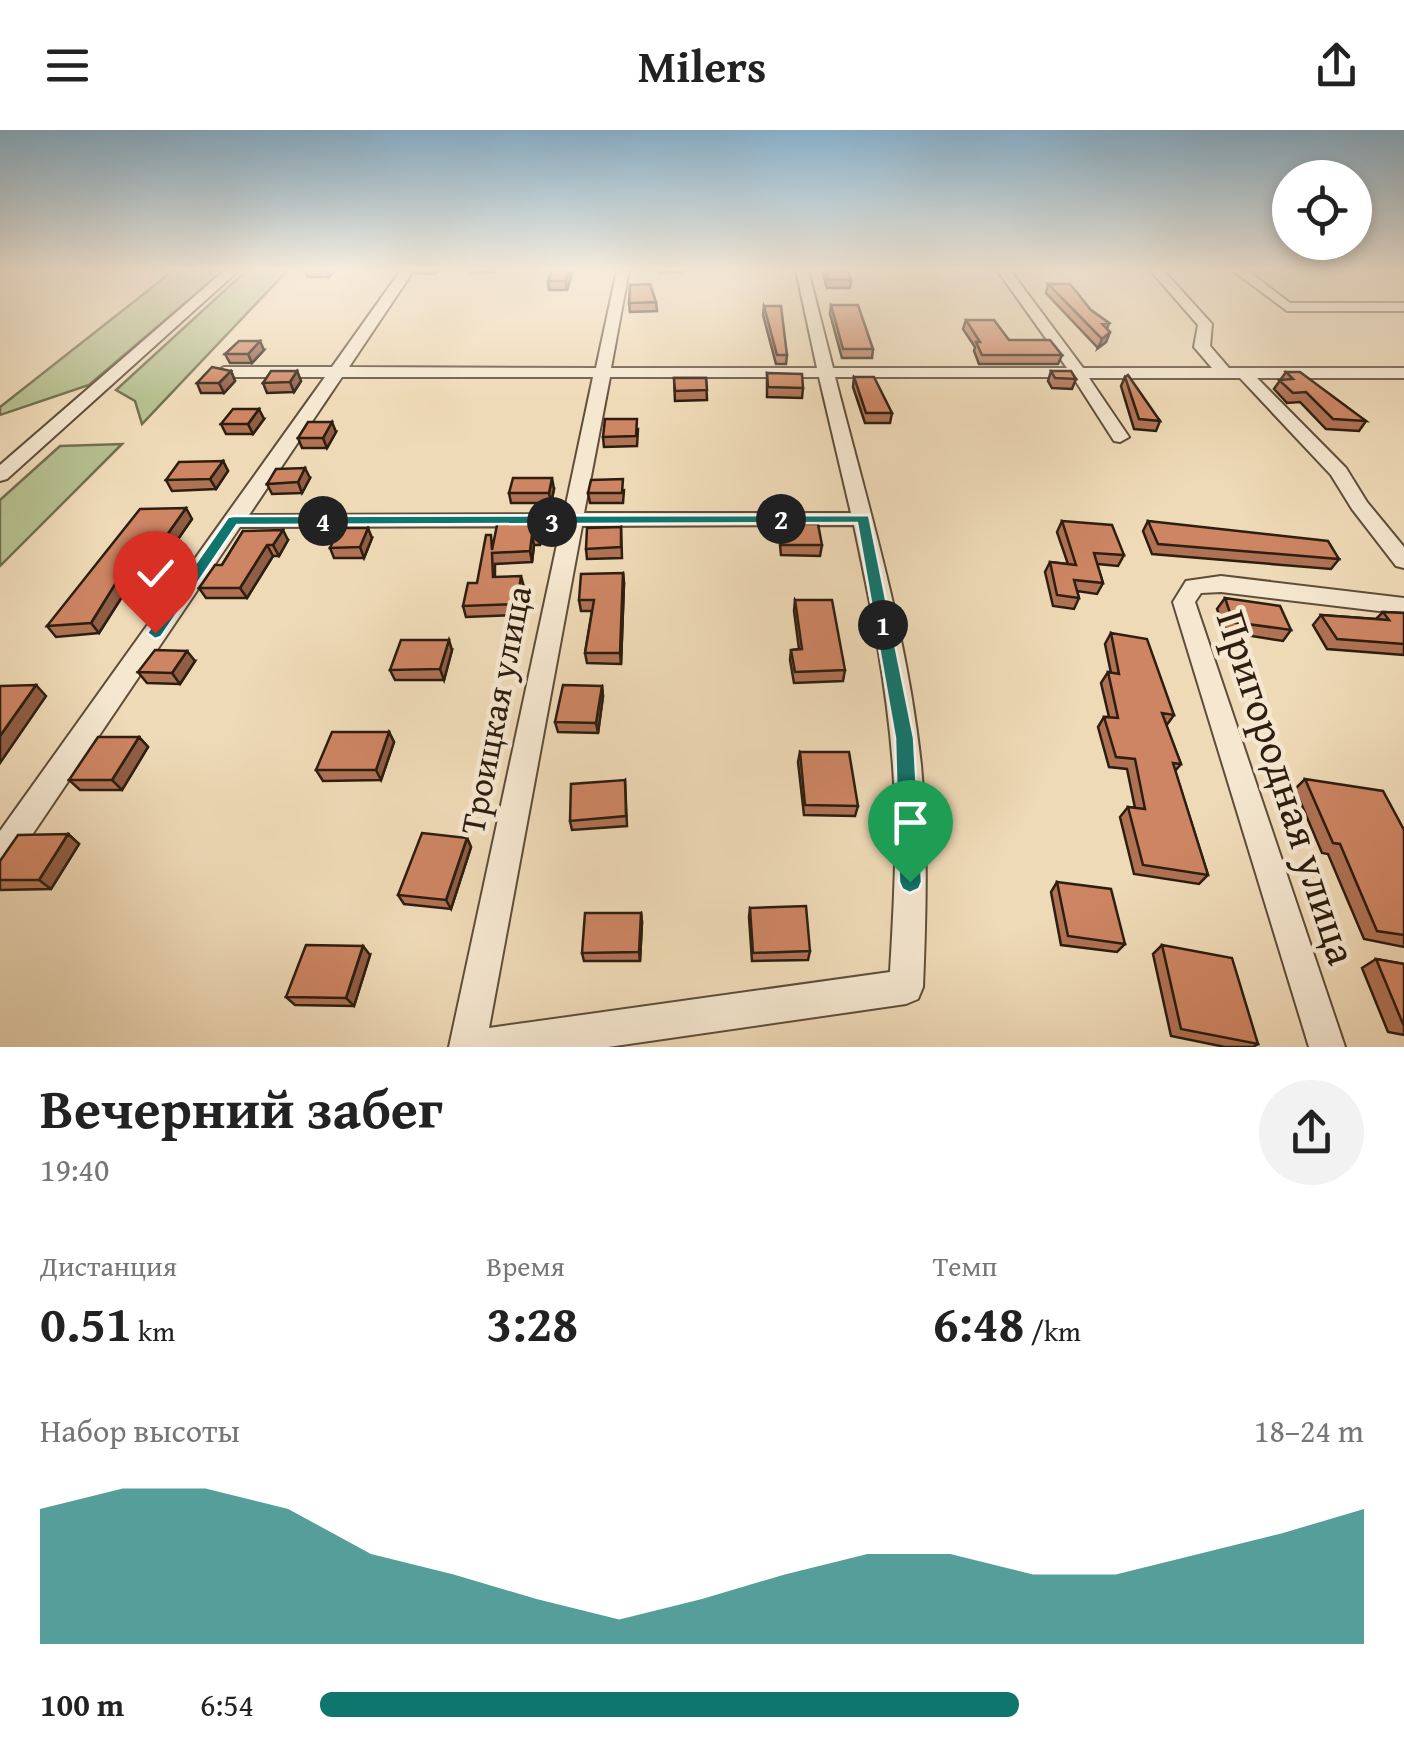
<!DOCTYPE html>
<html lang="ru">
<head>
<meta charset="utf-8">
<style>
	body { margin:0; font-family:"Gentium Book Plus",serif; background:#f2f2f2; color:#222; height:100vh; display:flex; flex-direction:column; font-size:38px; white-space:nowrap }
	* { box-sizing:border-box; margin:0 }
	p { font-size:32px; color:#767676 }
	.icon { flex:none; width:55px; height:55px; fill:none; stroke:currentColor; stroke-width:2; stroke-linecap:round; stroke-linejoin:round }
	.map { position:relative; height:917px; overflow:hidden }
	.panel { display:flex; flex-direction:column; background:#fff; flex:1 }
	.panel>* { flex:none }
	.tools { position:absolute; left:1272px; top:30px; display:grid; gap:20px }
	.tools a { display:grid; place-items:center; width:100px; height:100px; border-radius:50%; background:#fff; box-shadow:0 5px 15px #0003; font-size:50px }
	.pin { position:absolute; display:grid; place-items:center; width:85px; height:85px; color:#fff; margin:-102px -42px; border-radius:50% 50% 50% 0; rotate:-45deg; box-shadow:0 0 10px #0007 }
	.pin .icon { rotate:45deg }
	.km { position:absolute; width:50px; height:50px; margin:-25px; border-radius:50%; background:#222; color:#fff; font-size:28px; line-height:50px; text-align:center }
	.round { display:grid; place-items:center; flex:none; width:105px; height:105px; border-radius:52px; background:#f2f2f2 }
	.overview { display:flex; align-items:center; justify-content:space-between; height:170px; padding:0 40px }
	h1 { font-size:55px; font-weight:700; line-height:75px }
	.figures { display:grid; grid-template-columns:repeat(3,1fr); gap:15px; height:170px; padding:10px 40px }
	.figures div { display:grid; align-content:center }
	.figures b { font-size:50px; font-weight:700 }
	.figures small { font-size:28px; font-weight:400 }
	.figures p { font-size:28px }
	.chart { height:280px; padding:20px 40px }
	.chart p { display:flex; justify-content:space-between }
	.chart svg { width:100%; height:180px; margin-top:10px; fill:#0f766e; opacity:.7 }
	ul { padding:0 40px; list-style:none; font-size:32px }
	li { display:grid; grid-template-columns:160px 120px 1fr; align-items:center; height:75px }
	li i { height:25px; border-radius:12px; background:#0f766e }
	header { display:flex; justify-content:space-between; align-items:center; height:130px; padding:0 40px; background:#fff; font-size:45px; font-weight:700 }
	.map>svg:first-child { display:block }
</style>
</head>
<body>
<header><svg class="icon" aria-label="menu" viewBox="0 0 24 24"><path d="M4 6h16M4 12h16M4 18h16"/></svg>Milers<svg class="icon" aria-label="share" viewBox="0 0 24 24"><path d="M12 15V3M7 8l5-5 5 5M5 13v7h14v-7"/></svg></header>
<div class="map">
<svg width="1404" height="917" viewBox="0 0 1404 917">
	<rect width="100%" height="100%" fill="#efdab7"/>
	<filter id="stains"><feTurbulence type="fractalNoise" baseFrequency=".002" numOctaves="4"/><feColorMatrix values="0 0 0 0 .2 0 0 0 0 .09 0 0 0 0 .02 0 0 0 .5 -.17"/></filter>
	<radialGradient id="worn" r=".72"><stop offset=".6" stop-color="#630" stop-opacity="0"/><stop offset="1" stop-color="#630" stop-opacity=".3"/></radialGradient>
	<path fill="#b6c090" stroke="#726f50" stroke-width="2.5" d="M 174,140 L 224,140 L 89,255 L 0,285 L 0,277 Z
		M 247,140 L 288,140 L 142,294 L 135,271 L 116,260 Z
		M 122,314 L 0,436 L 0,370 L 60,316 Z"/>
	<g fill="none" stroke-linecap="round" stroke-linejoin="round">
		<defs>
			<path id="minor" d="M 225,140 L 239,140 L 7,349 L 0,351 L 0,335 Z
				M 401,140 L 414,140 L 349,237 L 596,238 L 617,140 L 629,140 L 611,238 L 817,238 L 796,140 L 808,140 L 833,238 L 1067,238 L 997,140 L 1010,140 L 1083,238 L 1212,238 L 1194,217 L 1198,195 L 1150,140 L 1163,140 L 1212,194 L 1210,216 L 1229,238 L 1404,238 L 1404,248 L 1257,248 L 1346,338 L 1367,372 L 1404,417 L 1404,438 L 1396,436 L 1352,379 L 1331,345 L 1240,248 L 1089,248 L 1129,307 L 1120,312 L 1114,311 L 1073,247 L 835,247 C 868,376 907,503 921,635 C 928,709 926,783 923,857 L 918,869 L 906,874 L 608,917 L 449,917 L 561,396 L 240,397 L 11,736 L 0,741 L 0,701 L 325,247 L 224,247 L 216,242 L 224,237 L 332,237 ZM 342,247 L 593,247 L 564,384 L 249,385 ZM 610,247 L 819,247 L 851,383 L 584,383 ZM 854,395 C 871,475 887,555 893,636 C 898,705 894,774 890,842 L 489,898 L 582,396 Z
				M 1232,140 L 1247,140 L 1290,173 L 1404,173 L 1404,181 L 1287,181 Z
				M 1221,446 L 1404,468 L 1404,484 L 1221,462 L 1201,463 L 1195,472 L 1345,917 L 1309,917 L 1173,472 L 1186,451 Z"/>
		</defs>
		<use href="#minor" stroke="#5e4d3a" stroke-width="4"/>
		<use href="#minor" fill="#f5e7d0" fill-rule="evenodd"/>
	</g>
	<path fill="#b07255" stroke="#2d1e10" stroke-width="2.5" d="M 305,140 L 336,140 L 329,147 L 308,147 Z
		M 416,140 L 438,140 L 435,144 L 416,143 Z
		M 470,140 L 496,140 L 495,142 L 471,143 Z
		M 544,140 L 573,140 L 567,160 L 549,160 L 548,151 L 552,141 Z
		M 659,140 L 681,140 L 681,142 L 659,143 Z
		M 822,140 L 848,140 L 851,150 L 850,158 L 827,158 Z
		M 1048,154 L 1091,180 L 1109,193 L 1107,199 L 1110,202 L 1106,212 L 1098,218 L 1046,163 Z
		M 656,172 L 657,181 L 630,182 L 629,173 Z
		M 831,175 L 873,219 L 872,228 L 842,228 L 830,184 Z
		M 764,176 L 787,225 L 786,234 L 776,234 L 763,185 Z
		M 966,190 L 1009,210 L 1062,225 L 1058,234 L 979,234 L 974,221 L 975,217 L 963,199 Z
		M 264,220 L 252,233 L 230,233 L 225,224 Z
		M 231,241 L 235,251 L 224,263 L 201,263 L 197,253 Z
		M 297,241 L 301,251 L 294,262 L 267,263 L 263,253 Z
		M 1051,241 L 1076,249 L 1072,259 L 1052,258 L 1048,251 Z
		M 1286,242 L 1366,291 L 1359,301 L 1326,299 L 1300,272 L 1287,273 L 1274,259 Z
		M 767,243 L 803,258 L 802,268 L 767,267 Z
		M 854,247 L 892,283 L 890,293 L 865,293 L 853,257 Z
		M 1125,247 L 1160,291 L 1156,301 L 1134,299 L 1121,256 Z
		M 674,248 L 706,248 L 707,270 L 675,271 Z
		M 264,289 L 253,304 L 226,304 L 221,294 Z
		M 638,299 L 637,316 L 604,317 L 603,307 Z
		M 336,302 L 327,318 L 302,318 L 298,308 Z
		M 223,331 L 228,341 L 216,359 L 172,361 L 166,350 Z
		M 310,348 L 302,363 L 272,364 L 267,354 Z
		M 554,359 L 551,373 L 511,373 L 509,363 Z
		M 624,360 L 623,373 L 590,373 L 588,363 Z
		M 192,389 L 142,461 L 125,462 L 99,503 L 56,507 L 47,496 Z
		M 540,389 L 542,400 L 540,415 L 534,415 L 532,432 L 495,434 L 495,447 L 524,457 L 519,485 L 466,487 L 463,476 L 477,453 L 494,413 Z
		M 1062,391 L 1124,425 L 1118,436 L 1097,434 L 1103,453 L 1097,464 L 1077,461 L 1079,468 L 1074,479 L 1053,476 L 1045,442 L 1050,432 L 1068,434 L 1057,402 Z
		M 1148,391 L 1339,429 L 1331,439 L 1152,424 L 1143,401 Z
		M 780,394 L 822,415 L 820,426 L 781,425 L 779,405 Z
		M 621,397 L 622,428 L 587,429 L 586,419 Z
		M 243,401 L 288,410 L 279,426 L 273,426 L 247,468 L 206,468 L 199,458 L 222,435 Z
		M 372,408 L 364,428 L 334,428 L 330,418 Z
		M 623,443 L 624,453 L 621,534 L 587,533 L 585,523 L 592,481 L 581,481 L 579,470 Z
		M 1225,468 L 1291,500 L 1283,511 L 1226,502 L 1217,479 Z
		M 795,470 L 845,540 L 843,551 L 794,553 L 790,530 L 791,520 L 799,519 L 794,481 Z
		M 1383,482 L 1404,483 L 1404,525 L 1327,519 L 1313,495 L 1321,485 L 1376,489 Z
		M 1111,503 L 1174,585 L 1166,596 L 1181,634 L 1175,641 L 1208,745 L 1199,754 L 1134,744 L 1120,687 L 1128,677 L 1135,678 L 1127,639 L 1109,637 L 1098,597 L 1104,587 L 1109,587 L 1101,553 L 1108,542 L 1111,543 L 1105,514 Z
		M 452,520 L 444,550 L 395,550 L 390,540 Z
		M 195,531 L 180,554 L 147,553 L 138,542 Z
		M 602,556 L 603,566 L 598,603 L 558,602 L 555,592 Z
		M 389,602 L 394,612 L 381,650 L 323,651 L 316,640 Z
		M 139,607 L 148,617 L 122,660 L 80,660 L 69,650 Z
		M 800,622 L 858,676 L 855,686 L 804,685 L 798,632 Z
		M 1305,649 L 1404,700 L 1404,817 L 1364,809 L 1328,724 L 1322,723 L 1295,659 Z
		M 625,650 L 627,696 L 572,700 L 570,691 Z
		M 68,704 L 79,714 L 51,759 L 0,760 L 0,731 Z
		M 467,708 L 471,717 L 451,779 L 404,774 L 398,765 Z
		M 1057,752 L 1125,814 L 1117,822 L 1061,815 L 1051,762 Z
		M 750,778 L 810,821 L 808,830 L 752,831 L 749,787 Z
		M 641,783 L 642,792 L 640,831 L 584,831 L 582,823 Z
		M 1162,815 L 1258,914 L 1253,917 L 1225,917 L 1171,906 L 1153,824 Z
		M 370,825 L 354,876 L 295,875 L 286,867 Z
		M 1376,829 L 1404,834 L 1404,905 L 1388,902 L 1362,838 Z"/>
	<path fill="#905d45" stroke="#2d1e10" stroke-width="2.5" d="M 327,140 L 336,140 L 329,147 Z
		M 569,140 L 573,140 L 567,160 L 566,151 Z
		M 1110,202 L 1106,212 L 1098,218 L 1102,209 Z
		M 260,211 L 264,220 L 252,233 L 248,224 Z
		M 231,241 L 235,251 L 224,263 L 219,253 Z
		M 297,241 L 301,251 L 294,262 L 290,252 Z
		M 259,279 L 264,289 L 253,304 L 248,294 Z
		M 332,292 L 336,302 L 327,318 L 323,308 Z
		M 223,331 L 228,341 L 216,359 L 210,349 Z
		M 305,338 L 310,348 L 302,363 L 298,352 Z
		M 552,348 L 554,359 L 551,373 L 549,363 Z
		M 186,378 L 192,389 L 142,461 L 135,450 Z
		M 540,389 L 542,400 L 540,415 L 538,404 Z
		M 368,398 L 372,408 L 364,428 L 360,417 Z
		M 283,400 L 288,410 L 279,426 L 273,415 Z
		M 532,405 L 534,415 L 532,432 L 530,421 Z
		M 267,415 L 273,426 L 247,468 L 240,458 Z
		M 623,443 L 624,453 L 621,534 L 620,523 Z
		M 521,446 L 524,457 L 519,485 L 517,474 Z
		M 117,451 L 125,462 L 99,503 L 91,493 Z
		M 449,510 L 452,520 L 444,550 L 440,539 Z
		M 187,521 L 195,531 L 180,554 L 172,543 Z
		M 36,555 L 46,566 L 0,633 L 0,606 Z
		M 602,556 L 603,566 L 598,603 L 596,593 Z
		M 389,602 L 394,612 L 381,650 L 376,640 Z
		M 139,607 L 148,617 L 122,660 L 112,650 Z
		M 68,704 L 79,714 L 51,759 L 39,750 Z
		M 467,708 L 471,717 L 451,779 L 446,770 Z
		M 641,783 L 642,792 L 640,831 L 639,822 Z
		M 363,816 L 370,825 L 354,876 L 346,868 Z"/>
	<path fill="#cd8563" stroke="#2d1e10" stroke-width="2.5" d="M 552,140 L 569,140 L 566,151 L 548,151 Z
		M 825,140 L 848,140 L 851,150 L 828,150 Z
		M 650,154 L 656,172 L 629,173 L 630,155 Z
		M 1048,154 L 1070,154 L 1091,180 L 1109,193 L 1102,194 L 1110,202 L 1102,209 Z
		M 831,175 L 858,175 L 873,219 L 843,219 Z
		M 764,176 L 781,176 L 787,225 L 777,225 Z
		M 966,190 L 994,190 L 1009,210 L 1050,210 L 1062,225 L 982,225 L 976,212 L 980,212 Z
		M 239,211 L 260,211 L 248,224 L 225,224 Z
		M 212,237 L 231,241 L 219,253 L 197,253 Z
		M 271,241 L 297,241 L 290,252 L 263,253 Z
		M 1051,241 L 1071,241 L 1076,249 L 1055,248 Z
		M 1286,242 L 1300,242 L 1366,291 L 1333,289 L 1306,262 L 1293,263 L 1279,250 L 1293,249 Z
		M 767,243 L 802,244 L 803,258 L 768,257 Z
		M 1128,245 L 1160,291 L 1139,289 L 1125,247 Z
		M 854,247 L 874,247 L 892,283 L 866,283 Z
		M 674,248 L 706,248 L 707,260 L 675,261 Z
		M 233,279 L 259,279 L 248,294 L 221,294 Z
		M 605,289 L 637,289 L 636,306 L 603,307 Z
		M 308,292 L 332,292 L 323,308 L 298,308 Z
		M 223,331 L 210,349 L 166,350 L 179,332 Z
		M 305,338 L 298,352 L 267,354 L 276,339 Z
		M 513,348 L 552,348 L 549,363 L 509,363 Z
		M 623,349 L 622,363 L 588,363 L 591,350 Z
		M 186,378 L 135,450 L 117,451 L 91,493 L 47,496 L 140,379 Z
		M 540,389 L 538,404 L 532,405 L 530,421 L 492,423 L 493,447 L 521,446 L 517,474 L 463,476 L 468,453 L 477,453 L 486,405 L 491,405 L 492,420 L 498,390 Z
		M 1062,391 L 1112,395 L 1124,425 L 1094,423 L 1103,453 L 1074,450 L 1079,468 L 1057,465 L 1050,432 L 1076,435 Z
		M 1148,391 L 1328,411 L 1339,429 L 1158,414 Z
		M 780,394 L 818,394 L 822,415 L 782,415 Z
		M 621,397 L 621,417 L 586,419 L 587,398 Z
		M 339,398 L 368,398 L 360,417 L 330,418 Z
		M 283,400 L 273,415 L 267,415 L 240,458 L 199,458 L 215,435 L 222,435 L 243,401 Z
		M 623,443 L 620,523 L 585,523 L 594,470 L 579,470 L 581,444 Z
		M 1225,468 L 1280,476 L 1291,500 L 1233,492 Z
		M 795,470 L 832,470 L 845,540 L 795,542 L 791,520 L 802,519 Z
		M 1383,482 L 1404,483 L 1404,514 L 1337,509 L 1321,485 L 1389,490 Z
		M 1111,503 L 1147,509 L 1174,585 L 1162,583 L 1181,634 L 1173,633 L 1208,745 L 1143,735 L 1128,677 L 1145,679 L 1135,629 L 1116,627 L 1104,587 L 1118,588 L 1108,542 L 1119,544 Z
		M 401,510 L 449,510 L 440,539 L 390,540 Z
		M 155,520 L 187,521 L 172,543 L 138,542 Z
		M 36,555 L 0,606 L 0,556 Z
		M 563,555 L 602,556 L 596,593 L 555,592 Z
		M 332,602 L 389,602 L 376,640 L 316,640 Z
		M 98,607 L 139,607 L 112,650 L 69,650 Z
		M 800,622 L 849,622 L 858,676 L 805,675 Z
		M 1305,649 L 1383,661 L 1404,700 L 1404,805 L 1377,801 L 1340,714 L 1333,713 Z
		M 625,650 L 626,686 L 570,691 L 571,654 Z
		M 422,703 L 467,708 L 446,770 L 398,765 Z
		M 68,704 L 39,750 L 0,750 L 0,731 L 18,705 Z
		M 1057,752 L 1111,759 L 1125,814 L 1068,806 Z
		M 806,776 L 810,821 L 753,823 L 750,778 Z
		M 585,783 L 641,783 L 639,822 L 582,823 Z
		M 306,815 L 363,816 L 346,868 L 286,867 Z
		M 1162,815 L 1232,828 L 1258,914 L 1181,899 Z
		M 1376,829 L 1404,834 L 1404,894 L 1403,894 Z"/>
	<linearGradient id="sky" x2="0" y2="1"><stop stop-color="#89b6d4"/><stop offset="0.52" stop-color="#f8eedf"/><stop offset="1" stop-color="#f8eedf" stop-opacity="0"/></linearGradient>
	<rect width="1404" height="269" fill="url(#sky)"/>
	<path fill="#0f766e" stroke="#fff" stroke-width="2.5" d="M 869,385 L 914,608 L 922,752 L 919,759 L 910,763 L 902,759 L 899,752 L 895,608 L 857,393 L 237,395 L 161,507 L 155,509 L 147,503 L 228,387 L 233,386 Z"/>
	<g text-anchor="middle" dominant-baseline="central" stroke-width="9" stroke-linejoin="round" paint-order="stroke">
		<g font-size="35" fill="#2d1e10" stroke="#f5e7d0">
			<text transform="translate(495 580) rotate(-79)">Троицкая улица</text>
		</g>
		<g font-size="42" fill="#2d1e10" stroke="#f5e7d0">
			<text transform="translate(1288 657) rotate(72)">Пригородная улица</text>
		</g>
	</g>
	<rect width="100%" height="100%" filter="url(#stains)"/>
	<rect width="100%" height="100%" fill="url(#worn)"/>
</svg>
<div class="tools">
<a><svg class="icon" aria-label="locate" viewBox="0 0 24 24"><circle cx="12" cy="12" r="6"/><path d="M12 2v4M12 18v4M2 12h4M18 12h4"/></svg></a>
</div>
<div class="pin" style="left:910px;top:752px;background:#1e9e55"><svg class="icon" aria-label="arrive" viewBox="0 0 24 24"><path d="M6 21V4h12l-3 4 3 4H6"/></svg></div>
<div class="pin" style="left:155px;top:503px;background:#d93025"><svg class="icon" aria-label="check" viewBox="0 0 24 24"><path d="M5 12l5 5 9-10"/></svg></div>
<b class="km" style="left:883px;top:495px">1</b>
<b class="km" style="left:781px;top:389px">2</b>
<b class="km" style="left:552px;top:392px">3</b>
<b class="km" style="left:323px;top:391px">4</b>
</div>
<section class="panel">
<div class="overview"><div><h1>Вечерний забег</h1><p>19:40</p></div><a class="round"><svg class="icon" aria-label="share" viewBox="0 0 24 24"><path d="M12 15V3M7 8l5-5 5 5M5 13v7h14v-7"/></svg></a></div>
<div class="figures">
<div><p>Дистанция</p><b>0.51<small> km</small></b></div>
<div><p>Время</p><b>3:28</b></div>
<div><p>Темп</p><b>6:48<small> /km</small></b></div>
</div>
<div class="chart"><p><span>Набор высоты</span>18–24 m</p>
<svg viewBox="0 0 160 44" preserveAspectRatio="none"><path d="M0 44V11L10 6L20 6L30 11L40 22L50 27L60 33L70 38L80 33L90 27L100 22L110 22L120 27L130 27L140 22L150 17L160 11V44z"/></svg>
</div>
<ul>
<li><b>100 m</b>6:54<i style="width:67%"></i></li>
</ul>
</section>
</body>
</html>
